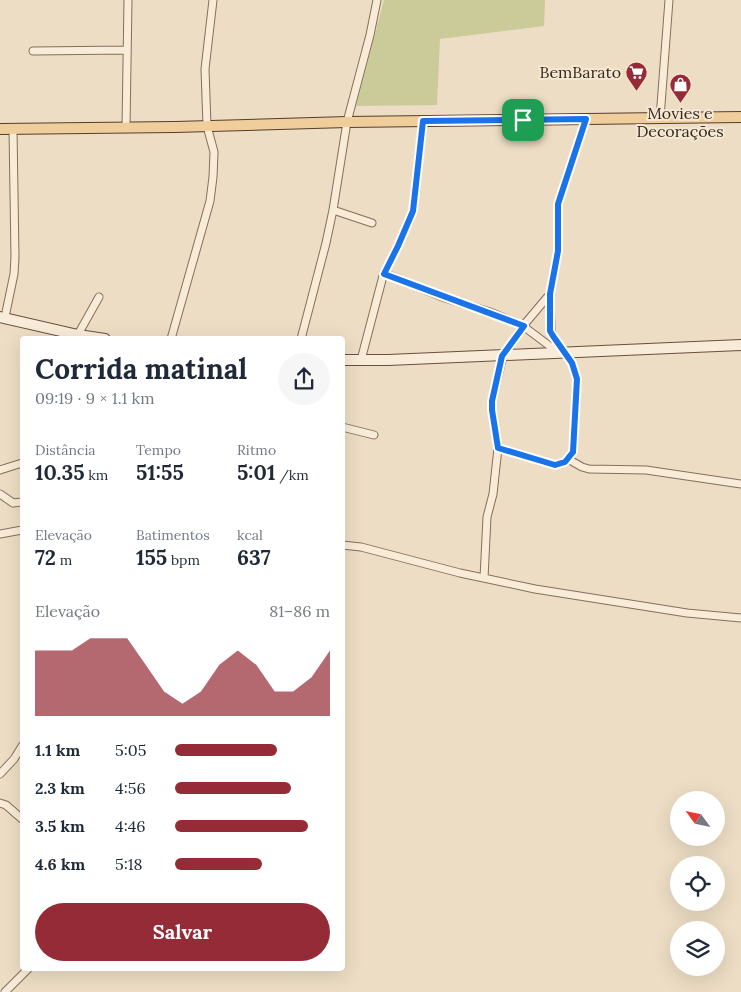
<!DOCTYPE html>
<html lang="pt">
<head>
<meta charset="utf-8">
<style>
	body { margin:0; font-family:Lora,serif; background:#f6f6f7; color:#1f2937; height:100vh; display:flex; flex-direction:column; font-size:19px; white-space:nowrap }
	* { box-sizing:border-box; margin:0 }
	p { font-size:16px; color:#747a83 }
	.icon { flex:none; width:28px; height:28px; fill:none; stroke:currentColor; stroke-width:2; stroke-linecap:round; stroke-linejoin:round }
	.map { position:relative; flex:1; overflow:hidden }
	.sheet { position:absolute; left:20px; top:336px; width:325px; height:635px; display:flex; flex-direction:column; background:#fff; border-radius:5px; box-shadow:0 5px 20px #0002 }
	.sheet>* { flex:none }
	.needle { width:32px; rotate:303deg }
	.fabs { position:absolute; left:670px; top:791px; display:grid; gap:10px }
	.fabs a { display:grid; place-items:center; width:55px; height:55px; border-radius:50%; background:#fff; box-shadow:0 5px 20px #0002; font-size:25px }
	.pin { position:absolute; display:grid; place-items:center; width:42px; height:42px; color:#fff; margin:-21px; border-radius:10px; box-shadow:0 2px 8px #0006 }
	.round { display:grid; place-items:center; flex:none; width:52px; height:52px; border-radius:26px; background:#f6f6f7 }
	.head { display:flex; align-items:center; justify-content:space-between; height:85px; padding:0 15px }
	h1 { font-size:28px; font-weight:700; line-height:38px }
	.figures { display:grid; grid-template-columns:repeat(3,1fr); gap:8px; height:85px; padding:5px 15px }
	.figures div { display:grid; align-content:center }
	.figures b { font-size:21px; font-weight:700 }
	.figures small { font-size:14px; font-weight:400 }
	.figures p { font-size:14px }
	.chart { height:140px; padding:10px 15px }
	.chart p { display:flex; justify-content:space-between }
	.chart svg { width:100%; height:90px; margin-top:5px; fill:#952b36; opacity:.7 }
	.primary-button { display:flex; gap:10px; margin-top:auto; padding:10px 15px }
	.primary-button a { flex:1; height:58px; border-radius:30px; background:#952b36; color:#fff; font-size:20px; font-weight:700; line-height:58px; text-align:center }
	ul { padding:0 15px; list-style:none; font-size:16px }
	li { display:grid; grid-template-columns:80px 60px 1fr; align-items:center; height:38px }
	li i { height:12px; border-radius:6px; background:#952b36 }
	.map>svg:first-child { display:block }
</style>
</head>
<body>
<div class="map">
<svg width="741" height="992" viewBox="0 0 741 992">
	<rect width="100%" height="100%" fill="#edddc4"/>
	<path fill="#cacb98" d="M 384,0 L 545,0 L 544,26 L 440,39 L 437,105 L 356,106 Z"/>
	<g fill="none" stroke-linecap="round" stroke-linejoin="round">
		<defs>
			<path id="street" d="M 33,51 L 127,50
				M 660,118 L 669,0
				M 126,127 L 128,0
				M 333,210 L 372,223
				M 384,273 L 445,298 L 490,312 L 523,326 L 559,353
				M 5,317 L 14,274 L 15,257 L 13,129
				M 76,338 L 99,297
				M 171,339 L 210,201 L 213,177 L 214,152 L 207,126 L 205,69 L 213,0
				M 301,339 L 326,243 L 333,210 L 347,122 L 370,35 L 377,0
				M 361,360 L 383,276 L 398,246 L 413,211 L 423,121
				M 342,427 L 374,435
				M 498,448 L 555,465 L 565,462 L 573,452 L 577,379 L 572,363 L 553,336 L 551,331 L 550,294 L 558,251 L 558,204 L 586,119
				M 568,459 L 582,467 L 589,469 L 646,470 L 741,484
				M 0,470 L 22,463
				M 0,494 L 13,503 L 22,502
				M 0,534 L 22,530
				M 342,545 L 361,547 L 460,573 L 535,589 L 687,613 L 741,618
				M 484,578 L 487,517 L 493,494 L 498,448 L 492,410 L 492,401 L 503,356 L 523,326 L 550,294
				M 0,774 L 14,759 L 22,746
				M 0,803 L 6,805 L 22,819
				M 5,992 L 28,969"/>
			<path id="secondary" d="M 0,317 L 78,335 L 105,339
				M 342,360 L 388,360 L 741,345"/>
			<path id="primary" d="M 0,129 L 175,127 L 347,122 L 741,117"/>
		</defs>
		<use href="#street" stroke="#876e5a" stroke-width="9"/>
		<use href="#secondary" stroke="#694f3e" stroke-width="12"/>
		<use href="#primary" stroke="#553d2f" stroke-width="12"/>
		<use href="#street" stroke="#f8ebd7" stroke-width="7"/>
		<use href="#secondary" stroke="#f8ebd7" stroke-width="10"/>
		<use href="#primary" stroke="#f0ce9c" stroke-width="10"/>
	</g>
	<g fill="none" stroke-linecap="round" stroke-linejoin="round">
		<defs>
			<path id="route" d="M 586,119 L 558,204 L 558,251 L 550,294 L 550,331 L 553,336 L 572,363 L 577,379 L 573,452 L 565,462 L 555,465 L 498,448 L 492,410 L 492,401 L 502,356 L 524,326 L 384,274 L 398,246 L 413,211 L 423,121 Z"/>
		</defs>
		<use href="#route" stroke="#fff" stroke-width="10"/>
		<use href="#route" stroke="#1a73e8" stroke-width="6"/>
	</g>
	<defs>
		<symbol id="supermarket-pin" viewBox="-11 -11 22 30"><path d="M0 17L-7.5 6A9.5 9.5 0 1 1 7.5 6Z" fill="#952b36" stroke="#f5e8d3"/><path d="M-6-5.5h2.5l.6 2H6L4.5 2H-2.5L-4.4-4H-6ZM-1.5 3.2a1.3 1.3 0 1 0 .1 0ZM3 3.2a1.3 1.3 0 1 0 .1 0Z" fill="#fff"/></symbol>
		<symbol id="shop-pin" viewBox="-11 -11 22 30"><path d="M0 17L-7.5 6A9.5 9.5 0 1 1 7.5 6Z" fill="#952b36" stroke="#f5e8d3"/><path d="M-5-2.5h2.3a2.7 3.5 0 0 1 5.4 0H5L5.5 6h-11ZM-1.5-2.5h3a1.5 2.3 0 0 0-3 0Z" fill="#fff"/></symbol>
	</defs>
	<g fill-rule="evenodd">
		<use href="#supermarket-pin" x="624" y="60" width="25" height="34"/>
		<use href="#shop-pin" x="668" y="72" width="25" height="34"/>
	</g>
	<g text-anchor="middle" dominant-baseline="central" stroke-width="4" stroke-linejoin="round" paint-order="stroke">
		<g font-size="16" fill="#38281e" stroke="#f5e8d3" text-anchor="end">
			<text x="621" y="72">BemBarato</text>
			<text x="680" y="113" text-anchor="middle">Movies e<tspan x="680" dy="18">Decorações</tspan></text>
		</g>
	</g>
</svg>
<div class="fabs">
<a><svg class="needle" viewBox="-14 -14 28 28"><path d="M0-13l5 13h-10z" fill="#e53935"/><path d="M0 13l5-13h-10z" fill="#747a83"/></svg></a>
<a><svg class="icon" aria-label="locate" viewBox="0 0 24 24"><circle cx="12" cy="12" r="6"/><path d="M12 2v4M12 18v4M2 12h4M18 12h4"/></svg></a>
<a><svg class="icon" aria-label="layers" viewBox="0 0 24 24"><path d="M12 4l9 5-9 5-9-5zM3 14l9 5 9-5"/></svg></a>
</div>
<div class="pin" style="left:523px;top:120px;background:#1e9e55"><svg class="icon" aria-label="arrive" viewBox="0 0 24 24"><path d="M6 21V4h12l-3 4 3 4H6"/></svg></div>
<section class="sheet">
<div class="head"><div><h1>Corrida matinal</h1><p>09:19 · 9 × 1.1 km</p></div><a class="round"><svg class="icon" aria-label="share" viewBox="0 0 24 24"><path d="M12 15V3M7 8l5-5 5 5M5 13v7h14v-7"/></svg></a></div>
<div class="figures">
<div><p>Distância</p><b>10.35<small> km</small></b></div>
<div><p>Tempo</p><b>51:55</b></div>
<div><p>Ritmo</p><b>5:01<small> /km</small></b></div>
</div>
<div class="figures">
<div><p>Elevação</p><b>72<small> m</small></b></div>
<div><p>Batimentos</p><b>155<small> bpm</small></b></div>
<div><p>kcal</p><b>637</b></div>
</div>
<div class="chart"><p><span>Elevação</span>81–86 m</p>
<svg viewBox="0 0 160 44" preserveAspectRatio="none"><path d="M0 44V12L10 12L20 12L30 6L40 6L50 6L60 19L70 32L80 38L90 32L100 19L110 12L120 19L130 32L140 32L150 25L160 12V44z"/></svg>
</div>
<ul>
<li><b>1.1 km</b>5:05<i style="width:66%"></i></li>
<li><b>2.3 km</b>4:56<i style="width:75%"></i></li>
<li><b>3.5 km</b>4:46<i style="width:86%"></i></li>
<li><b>4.6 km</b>5:18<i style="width:56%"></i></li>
</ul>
<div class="primary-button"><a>Salvar</a></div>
</section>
</div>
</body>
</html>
